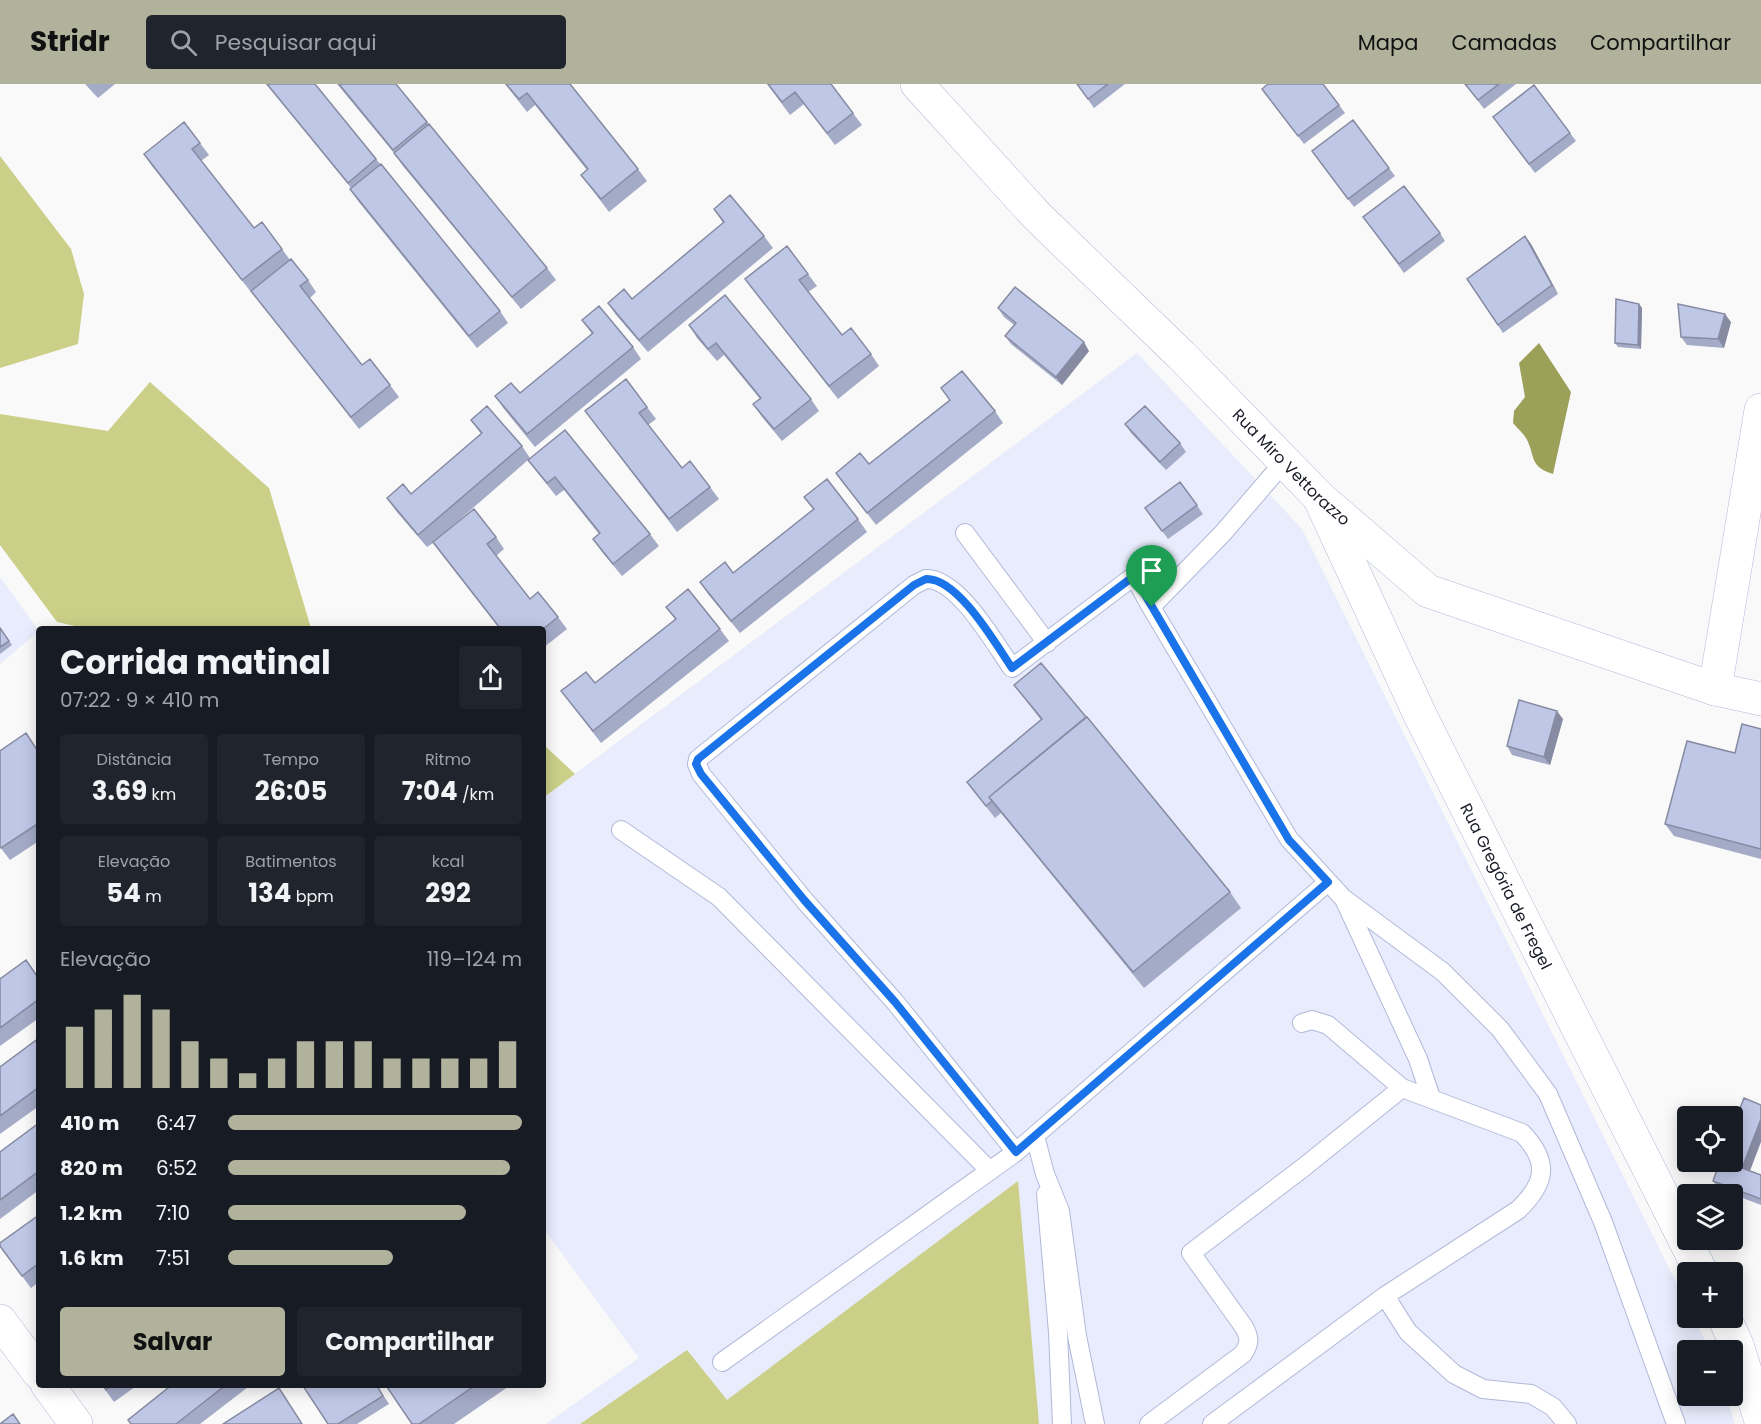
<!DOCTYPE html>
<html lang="pt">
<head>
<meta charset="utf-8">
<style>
	body { margin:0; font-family:Poppins,sans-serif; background:#20242c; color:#f1f3f6; height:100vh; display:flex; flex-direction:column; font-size:22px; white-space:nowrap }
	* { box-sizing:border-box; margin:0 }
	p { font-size:20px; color:#9ea1a6 }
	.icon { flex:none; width:33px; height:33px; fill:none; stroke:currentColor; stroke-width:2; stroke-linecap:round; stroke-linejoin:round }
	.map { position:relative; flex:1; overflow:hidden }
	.drawer { position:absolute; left:36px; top:542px; width:510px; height:762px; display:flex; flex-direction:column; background:#171b24; border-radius:6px; box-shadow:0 3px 15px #0003 }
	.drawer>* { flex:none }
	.buttons { position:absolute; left:1677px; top:1022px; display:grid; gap:12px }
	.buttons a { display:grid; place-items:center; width:66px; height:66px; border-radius:6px; background:#171b24; box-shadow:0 3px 15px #0003; font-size:30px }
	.pin { position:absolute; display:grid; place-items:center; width:51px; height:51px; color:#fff; margin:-62px -26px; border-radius:50% 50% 50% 0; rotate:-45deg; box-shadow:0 0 6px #0007 }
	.pin .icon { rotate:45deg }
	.round { display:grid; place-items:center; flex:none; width:63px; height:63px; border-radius:6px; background:#20242c }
	.head { display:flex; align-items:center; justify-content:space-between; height:102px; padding:0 24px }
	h1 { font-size:33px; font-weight:700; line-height:45px }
	.metrics { display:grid; grid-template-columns:repeat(3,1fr); gap:9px; height:102px; padding:6px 24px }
	.metrics div { display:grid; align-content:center; border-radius:6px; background:#20242c; text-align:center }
	.metrics b { font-size:26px; font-weight:700 }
	.metrics small { font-size:16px; font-weight:400 }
	.metrics p { font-size:16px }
	.chart { height:168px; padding:12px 24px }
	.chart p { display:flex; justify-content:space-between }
	.chart svg { width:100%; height:108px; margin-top:6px; stroke:#b0b29c; stroke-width:6 }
	.cta { display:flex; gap:12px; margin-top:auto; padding:12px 24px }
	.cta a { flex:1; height:69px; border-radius:6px; background:#b0b29c; color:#111; font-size:24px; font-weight:700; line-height:69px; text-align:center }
	.cta a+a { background:#20242c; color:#f1f3f6 }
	ul { padding:0 24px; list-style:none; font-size:20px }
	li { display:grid; grid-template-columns:96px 72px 1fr; align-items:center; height:45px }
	li i { height:15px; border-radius:8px; background:#b0b29c }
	header { display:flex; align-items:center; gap:36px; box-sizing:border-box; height:84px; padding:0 30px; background:#b0b29c; color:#111 }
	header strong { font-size:28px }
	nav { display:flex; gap:33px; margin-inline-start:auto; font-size:21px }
	.search { width:420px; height:54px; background:#20242c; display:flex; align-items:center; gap:15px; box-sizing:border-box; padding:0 21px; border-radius:6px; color:#9ea1a6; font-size:22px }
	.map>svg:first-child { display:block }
</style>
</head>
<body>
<header>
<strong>Stridr</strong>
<div class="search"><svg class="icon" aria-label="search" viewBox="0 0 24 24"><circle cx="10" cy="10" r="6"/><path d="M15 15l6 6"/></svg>Pesquisar aqui</div>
<nav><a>Mapa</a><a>Camadas</a><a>Compartilhar</a></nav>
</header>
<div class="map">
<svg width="1761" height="1340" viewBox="0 0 1761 1340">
	<rect width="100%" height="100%" fill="#f9f9f9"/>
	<path fill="#e8ecfc" d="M 1137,269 L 1302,445 L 1669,1184 L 1687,1221 L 1688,1233 L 1693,1233 L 1710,1266 L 1688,1266 L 1688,1311 L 1726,1311 L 1735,1340 L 546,1340 L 639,1274 L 543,1144 L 543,714 Z
		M 0,493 L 39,547 L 0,580 Z"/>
	<path fill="#cbcf88" d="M 0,72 L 71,165 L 84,210 L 78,260 L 0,284 Z
		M 150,298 L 269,404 L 311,544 L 84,544 L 57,538 L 0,461 L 0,330 L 108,347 Z
		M 543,660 L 575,690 L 543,714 Z
		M 1018,1097 L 1039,1340 L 580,1340 L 687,1266 L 727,1316 Z"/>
	<path fill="#9da058" d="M 1539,259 L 1571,308 L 1553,390 C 1528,382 1536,372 1526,354 C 1523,349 1517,344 1513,339 L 1514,327 L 1525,313 L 1519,279 Z"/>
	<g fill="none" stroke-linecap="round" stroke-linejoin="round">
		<defs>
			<path id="lane" d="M 1284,378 L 1223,449 L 1151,523 L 1289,755 L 1343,814 L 1443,888 L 1500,945 L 1548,1010 L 1603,1138 L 1676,1340
				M 965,449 L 1047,559
				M 621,746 L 719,813 L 990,1087
				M 1344,815 L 1418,975 L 1431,1014
				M 1035,1052 L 1045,1090 L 1060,1127 L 1077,1252 L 1095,1340
				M 1016,1068 L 895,918 L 805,817 L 701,690 L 697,680 L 698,675 L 914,501 L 926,495 C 958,494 995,560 1012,584 L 1134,492 L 1151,523
				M 1046,1110 L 1058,1248 L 1062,1340
				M 1385,1212 L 1408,1248 L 1454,1290 L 1483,1305 L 1531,1310 L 1553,1323 L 1567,1340
				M 722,1278 L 1016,1068 L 1328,798
				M 1149,1340 L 1243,1270 C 1250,1259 1250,1254 1244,1243 L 1191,1169 L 1304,1083 L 1402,1004
				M 1212,1340 L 1385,1212 L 1518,1126 C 1546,1099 1550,1078 1522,1049 L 1402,1004 L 1328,941 L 1312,936 L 1302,939"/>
			<g id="street">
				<path id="s1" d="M 1319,413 L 1421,633 L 1701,1188"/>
				<path d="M 1715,605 L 1761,326"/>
				<path d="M 1724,1233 L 1737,1261 L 1761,1337"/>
				<path d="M 0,1237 L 39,1289"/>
				<path d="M 47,1300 L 76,1340"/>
			</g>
			<g id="secondary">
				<path id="s2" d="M 917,0 L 1037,132 L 1181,271 L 1319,413 L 1428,507 L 1715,605 L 1761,615"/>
			</g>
		</defs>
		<use href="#lane" stroke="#b1b9d9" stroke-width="20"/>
		<use href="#street" stroke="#b1b9d9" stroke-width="34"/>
		<use href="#secondary" stroke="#b1b9d9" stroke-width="34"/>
		<use href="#lane" stroke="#fff" stroke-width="18"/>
		<use href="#street" stroke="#fff" stroke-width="33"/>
		<use href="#secondary" stroke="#fff" stroke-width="33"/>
	</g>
	<path fill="#a4abc7" d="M 85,0 L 115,0 L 98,14 Z
		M 266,0 L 315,0 L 500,227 L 508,239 L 477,264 L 358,117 L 350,105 L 351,104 Z
		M 337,0 L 396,0 L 547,184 L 556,196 L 521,225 L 403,82 L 394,69 Z
		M 505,0 L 570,0 L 638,85 L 647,97 L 609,128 L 581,91 L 587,86 L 535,21 L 527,28 Z
		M 767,0 L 831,0 L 862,41 L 835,61 L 804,20 L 790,31 Z
		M 1077,0 L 1125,0 L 1094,24 Z
		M 1465,0 L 1516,0 L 1484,25 Z
		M 1268,13 L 1339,21 L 1345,29 L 1304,60 Z
		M 1499,41 L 1570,49 L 1576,57 L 1535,89 Z
		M 200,59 L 209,71 L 201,77 L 254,144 L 282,165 L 290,176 L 308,196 L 316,208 L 310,214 L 362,281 L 390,301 L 399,313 L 359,345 L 252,207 L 251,208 L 152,82 L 144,70 Z
		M 1318,76 L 1389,84 L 1395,92 L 1354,123 Z
		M 714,125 L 764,152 L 773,164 L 648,268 L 616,231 L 608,219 L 632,215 L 723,139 Z
		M 1369,141 L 1440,149 L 1445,157 L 1404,189 Z
		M 1525,152 L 1531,160 L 1558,210 L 1503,249 L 1467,195 Z
		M 808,190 L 817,202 L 808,208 L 842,251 L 871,270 L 879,282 L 838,315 L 745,195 Z
		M 1639,220 L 1642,224 L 1641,265 L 1618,263 L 1615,259 Z
		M 998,224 L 1089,267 L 1062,301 L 1011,260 L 1005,252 L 1014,241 L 1004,233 Z
		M 582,236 L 633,263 L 641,275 L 535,363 L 504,325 L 495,312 L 520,309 L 592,250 Z
		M 1731,238 L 1724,264 L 1687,261 L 1681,253 Z
		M 689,241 L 811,315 L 819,327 L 782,357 L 762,333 L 753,320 L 760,315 L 724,271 L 717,277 L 697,254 Z
		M 941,304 L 995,327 L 1003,339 L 876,441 L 836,389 L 869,380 L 950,317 Z
		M 647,323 L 656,335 L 648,341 L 682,384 L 710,403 L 719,415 L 677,448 L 585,327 Z
		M 471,336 L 522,362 L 530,374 L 650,450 L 659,462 L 622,492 L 602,468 L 593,455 L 599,450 L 564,406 L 556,412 L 537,388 L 528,376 L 434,458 L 496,453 L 504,465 L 496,472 L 530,515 L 558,533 L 567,545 L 543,564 L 543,544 L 499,544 L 433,459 L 427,463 L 396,427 L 387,414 L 411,410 L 481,350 Z
		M 1125,340 L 1180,359 L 1186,368 L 1166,386 L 1131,349 Z
		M 1180,398 L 1203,430 L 1168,455 L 1145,424 Z
		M 804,413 L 858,435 L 867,448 L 740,549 L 708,510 L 700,498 L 733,489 L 813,425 Z
		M 666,523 L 720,545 L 729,557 L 601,659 L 561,607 L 595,599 L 675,535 Z
		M 0,544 L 12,561 L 0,570 Z
		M 1014,601 L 1230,808 L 1241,824 L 1144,904 L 1001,729 L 995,734 L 967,698 L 1041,636 Z
		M 1563,635 L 1550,681 L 1512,671 L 1507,662 Z
		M 1761,645 L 1761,775 L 1674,752 L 1665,740 L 1735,669 Z
		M 39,668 L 39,757 L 10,776 L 0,763 Z
		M 0,895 L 39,895 L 39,934 L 0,962 Z
		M 39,954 L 39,1022 L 0,1050 L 0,983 Z
		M 39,1039 L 39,1106 L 0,1135 L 0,1068 Z
		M 1750,1087 L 1761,1091 L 1761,1121 L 1719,1105 L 1713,1097 Z
		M 39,1131 L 39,1198 L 31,1204 L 0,1163 Z
		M 101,1300 L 139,1300 L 114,1318 Z
		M 173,1300 L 252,1300 L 200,1340 L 131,1340 Z
		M 376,1300 L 389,1320 L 357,1340 L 328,1340 Z
		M 385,1300 L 512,1300 L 454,1340 L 412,1340 Z"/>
	<path fill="#868ba2" d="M 1525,152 L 1531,160 L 1558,210 L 1552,201 Z
		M 1639,220 L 1642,224 L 1641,265 L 1638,261 Z
		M 1725,230 L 1731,238 L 1724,264 L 1718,255 Z
		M 1084,258 L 1089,267 L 1062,301 L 1056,293 Z
		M 1557,627 L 1563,635 L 1550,681 L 1544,673 Z
		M 1761,1035 L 1761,1058 L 1748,1092 L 1742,1084 Z"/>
	<path fill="#bfc7e7" stroke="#868ba2" stroke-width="1.5" d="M 267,0 L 315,0 L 376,75 L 348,99 Z
		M 339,0 L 396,0 L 427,38 L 393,66 Z
		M 506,0 L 570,0 L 638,85 L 601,115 L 581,91 L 588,85 L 527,9 L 519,15 Z
		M 768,0 L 831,0 L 853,29 L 827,49 L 795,8 L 782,18 Z
		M 1077,0 L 1108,0 L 1088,15 Z
		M 1268,0 L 1323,0 L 1339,21 L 1298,52 L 1262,5 Z
		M 1465,0 L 1499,0 L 1478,16 Z
		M 1534,1 L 1570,49 L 1529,80 L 1493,33 Z
		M 1353,36 L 1389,84 L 1348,115 L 1312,67 Z
		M 184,38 L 200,59 L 192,65 L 254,144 L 262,138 L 282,165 L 242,196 L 144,70 Z
		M 429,40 L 547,184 L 512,213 L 394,69 Z
		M 381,80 L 500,227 L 469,252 L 350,105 Z
		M 1404,102 L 1440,149 L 1399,180 L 1363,133 Z
		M 730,111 L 764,152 L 639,256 L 608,219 L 624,205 L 632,215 L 724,138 L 714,125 Z
		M 1525,152 L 1552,201 L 1498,241 L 1467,195 Z
		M 787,162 L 808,190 L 799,196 L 842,251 L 851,244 L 871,270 L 829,302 L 745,195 Z
		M 291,175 L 308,196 L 300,202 L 362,281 L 370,275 L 390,301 L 351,333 L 251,207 Z
		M 1015,203 L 1084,258 L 1056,293 L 1005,252 L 1016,239 L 998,224 Z
		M 725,211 L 811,315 L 774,345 L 753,320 L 761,314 L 716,259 L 708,265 L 689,241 Z
		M 1616,215 L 1639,220 L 1638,261 L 1615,259 Z
		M 1678,220 L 1725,230 L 1718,255 L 1681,253 Z
		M 599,222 L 633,263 L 527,350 L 495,312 L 511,299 L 520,309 L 593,249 L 582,236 Z
		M 962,287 L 995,327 L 867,429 L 836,389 L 860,369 L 869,380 L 950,316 L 941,304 Z
		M 626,295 L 647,323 L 639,329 L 682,384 L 690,377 L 710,403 L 669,435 L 585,327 Z
		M 487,322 L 522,362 L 418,451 L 387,414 L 403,400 L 411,410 L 482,349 L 471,336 Z
		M 1145,322 L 1180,359 L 1160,378 L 1125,340 Z
		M 565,346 L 650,450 L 613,480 L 593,455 L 600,449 L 555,393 L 547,399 L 528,376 Z
		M 827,395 L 858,435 L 731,537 L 700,498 L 725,478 L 733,489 L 814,425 L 804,413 Z
		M 1180,398 L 1197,421 L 1162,447 L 1145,424 Z
		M 474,425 L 496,453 L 487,460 L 530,515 L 538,508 L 558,533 L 543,545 L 500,544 L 433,458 Z
		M 688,505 L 720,545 L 593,647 L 561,607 L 586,588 L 595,599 L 676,535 L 666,523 Z
		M 0,544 L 9,557 L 0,563 Z
		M 1041,579 L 1086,633 L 989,713 L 992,717 L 986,722 L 967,698 L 1042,635 L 1014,601 Z
		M 1519,616 L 1557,627 L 1544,673 L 1507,662 Z
		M 1087,633 L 1230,808 L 1133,888 L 989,713 Z
		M 1742,640 L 1761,645 L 1761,765 L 1665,740 L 1687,657 L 1735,669 Z
		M 26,649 L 39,669 L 39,739 L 1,764 L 0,763 L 0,667 Z
		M 26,876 L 39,895 L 39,915 L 0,944 L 0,895 Z
		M 39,954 L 39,1003 L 0,1032 L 0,983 Z
		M 1744,1014 L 1761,1021 L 1761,1035 L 1742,1084 L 1761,1091 L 1761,1115 L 1713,1097 L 1720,1077 L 1732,1077 L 1732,1045 Z
		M 39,1039 L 39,1087 L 0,1116 L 0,1068 Z
		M 39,1131 L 39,1179 L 22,1192 L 0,1162 L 0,1159 Z
		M 102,1300 L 113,1300 L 106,1306 Z
		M 173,1300 L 227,1300 L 176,1340 L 131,1340 L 128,1336 Z
		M 306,1300 L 376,1300 L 383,1312 L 338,1340 L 328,1340 L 303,1302 Z
		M 385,1300 L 477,1300 L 419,1340 L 412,1340 Z
		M 279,1304 L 302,1340 L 223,1340 Z
		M 13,1330 L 20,1340 L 0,1340 Z"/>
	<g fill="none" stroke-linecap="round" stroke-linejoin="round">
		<defs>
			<path id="route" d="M 1134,492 L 1289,756 L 1328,798 L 1016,1068 L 895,918 L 805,817 L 701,690 L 696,680 L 698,675 L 914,501 L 926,495 C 958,494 995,559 1012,584 Z"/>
		</defs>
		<use href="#route" stroke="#fff" stroke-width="12"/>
		<use href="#route" stroke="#1a73e8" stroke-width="8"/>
	</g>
	<g text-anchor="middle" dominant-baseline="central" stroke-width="4.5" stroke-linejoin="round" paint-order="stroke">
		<g font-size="16" fill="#191c28" stroke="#fff">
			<text stroke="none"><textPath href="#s2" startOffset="536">Rua Miro Vettorazzo</textPath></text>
			<text stroke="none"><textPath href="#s1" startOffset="432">Rua Gregória de Fregel</textPath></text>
		</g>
	</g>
</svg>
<div class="buttons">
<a><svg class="icon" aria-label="locate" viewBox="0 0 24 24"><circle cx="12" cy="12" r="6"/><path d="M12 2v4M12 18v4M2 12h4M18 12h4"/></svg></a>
<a><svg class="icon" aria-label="layers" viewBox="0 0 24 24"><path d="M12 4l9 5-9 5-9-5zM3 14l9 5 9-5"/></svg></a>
<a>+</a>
<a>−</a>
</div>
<div class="pin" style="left:1152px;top:523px;background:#1e9e55"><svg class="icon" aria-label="arrive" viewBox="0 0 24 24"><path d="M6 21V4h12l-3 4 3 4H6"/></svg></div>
<section class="drawer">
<div class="head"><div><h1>Corrida matinal</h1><p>07:22 · 9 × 410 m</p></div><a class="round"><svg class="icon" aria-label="share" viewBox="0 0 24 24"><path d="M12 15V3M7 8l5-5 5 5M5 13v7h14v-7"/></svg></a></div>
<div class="metrics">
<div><p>Distância</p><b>3.69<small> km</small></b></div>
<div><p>Tempo</p><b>26:05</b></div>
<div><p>Ritmo</p><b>7:04<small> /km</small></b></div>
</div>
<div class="metrics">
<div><p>Elevação</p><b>54<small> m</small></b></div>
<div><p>Batimentos</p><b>134<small> bpm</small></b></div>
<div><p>kcal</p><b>292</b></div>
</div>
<div class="chart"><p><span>Elevação</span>119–124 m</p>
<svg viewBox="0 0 160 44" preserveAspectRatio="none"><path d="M5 44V19M15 44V12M25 44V6M35 44V12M45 44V25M55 44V32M65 44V38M75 44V32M85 44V25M95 44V25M105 44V25M115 44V32M125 44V32M135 44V32M145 44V32M155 44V25"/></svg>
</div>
<ul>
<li><b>410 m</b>6:47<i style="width:100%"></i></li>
<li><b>820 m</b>6:52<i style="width:96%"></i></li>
<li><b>1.2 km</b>7:10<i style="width:81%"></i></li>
<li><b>1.6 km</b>7:51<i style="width:56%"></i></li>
</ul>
<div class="cta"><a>Salvar</a><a>Compartilhar</a></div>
</section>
</div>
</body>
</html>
